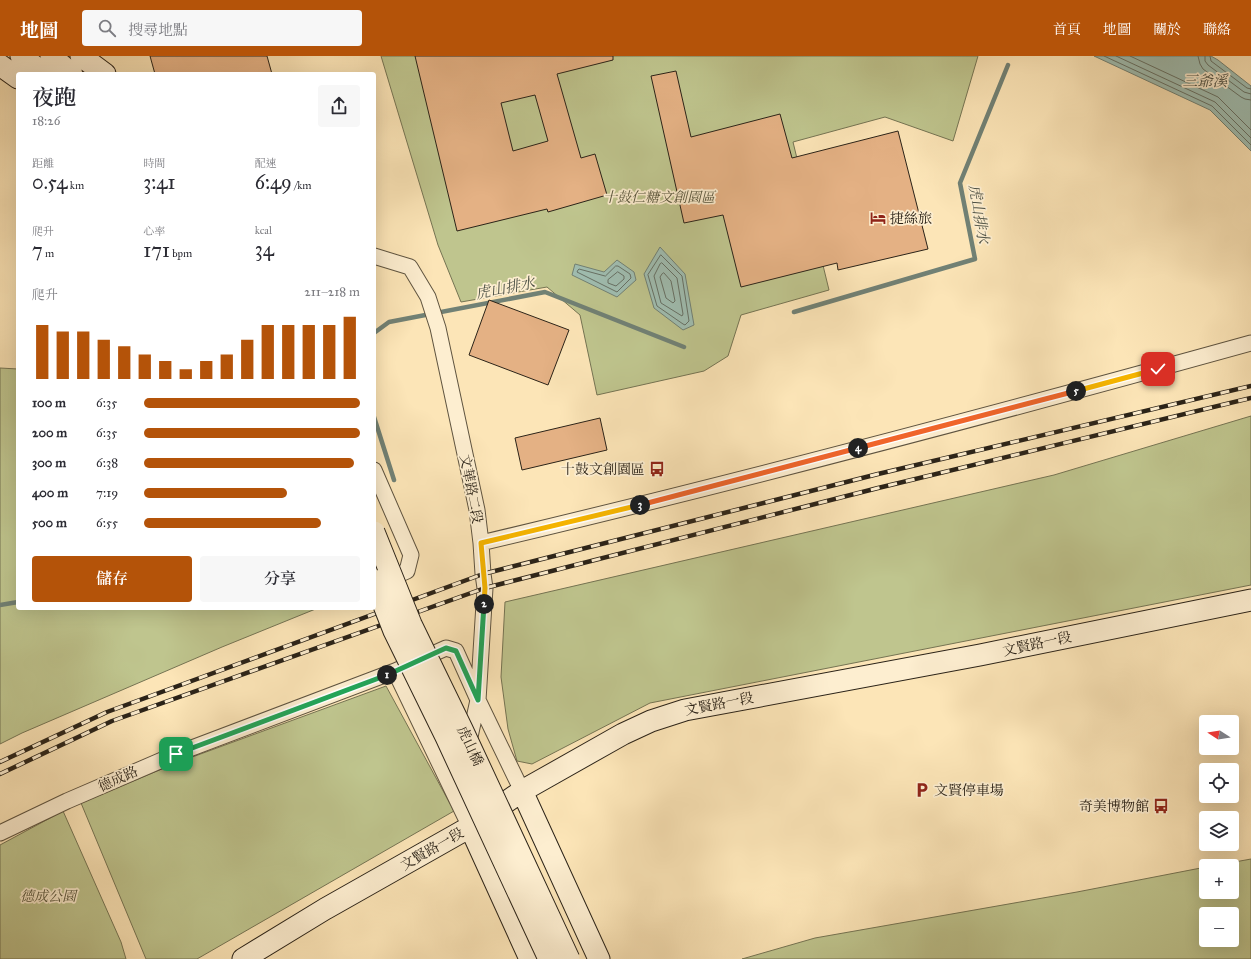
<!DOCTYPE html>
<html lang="zh-TW">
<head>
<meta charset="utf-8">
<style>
	body { margin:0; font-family:"IM FELL Great Primer","Noto Serif TC",serif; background:#f7f7f7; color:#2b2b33; height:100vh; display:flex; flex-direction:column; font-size:15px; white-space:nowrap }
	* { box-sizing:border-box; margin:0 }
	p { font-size:13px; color:#7c7c81 }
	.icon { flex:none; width:22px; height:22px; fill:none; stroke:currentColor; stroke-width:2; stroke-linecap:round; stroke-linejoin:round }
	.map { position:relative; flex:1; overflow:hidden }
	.side { position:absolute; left:16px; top:16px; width:360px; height:538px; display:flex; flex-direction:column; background:#fff; border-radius:4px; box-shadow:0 4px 16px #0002 }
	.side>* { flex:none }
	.needle { width:26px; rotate:282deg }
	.fabs { position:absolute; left:1199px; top:659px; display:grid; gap:8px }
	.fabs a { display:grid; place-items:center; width:40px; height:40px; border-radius:4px; background:#fff; box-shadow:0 4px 16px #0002; font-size:20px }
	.pin { position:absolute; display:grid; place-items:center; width:34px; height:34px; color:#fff; margin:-17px; border-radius:8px; box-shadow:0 2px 6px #0006 }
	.km { position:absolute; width:20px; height:20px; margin:-10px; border-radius:50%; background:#222; color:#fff; font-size:11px; line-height:20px; text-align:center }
	.round { display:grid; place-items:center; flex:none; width:42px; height:42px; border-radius:4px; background:#f7f7f7 }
	.overview { display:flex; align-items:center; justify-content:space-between; height:68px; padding:0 16px }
	h1 { font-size:22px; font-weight:600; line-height:30px }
	.figures { display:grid; grid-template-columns:repeat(3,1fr); gap:6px; height:68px; padding:4px 16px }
	.figures div { display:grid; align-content:center }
	.figures b { font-size:20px; font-weight:600 }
	.figures small { font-size:11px; font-weight:400 }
	.figures p { font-size:11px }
	.chart { height:112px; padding:8px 16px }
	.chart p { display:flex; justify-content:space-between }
	.chart svg { width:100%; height:72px; margin-top:4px; stroke:#b45309; stroke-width:6 }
	.primary-button { display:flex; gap:8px; margin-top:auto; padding:8px 16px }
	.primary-button a { flex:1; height:46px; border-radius:4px; background:#b45309; color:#fff; font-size:16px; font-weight:600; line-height:46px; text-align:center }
	.primary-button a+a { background:#f7f7f7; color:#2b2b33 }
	ul { padding:0 16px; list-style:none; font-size:13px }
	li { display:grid; grid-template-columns:64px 48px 1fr; align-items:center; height:30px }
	li i { height:10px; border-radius:5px; background:#b45309 }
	header { display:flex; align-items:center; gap:24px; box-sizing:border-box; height:56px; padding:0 20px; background:#b45309; color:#fff }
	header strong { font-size:19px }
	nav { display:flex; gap:22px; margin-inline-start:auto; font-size:14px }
	.search { width:280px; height:36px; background:#f7f7f7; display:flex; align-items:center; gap:10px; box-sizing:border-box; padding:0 14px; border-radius:4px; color:#7c7c81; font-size:15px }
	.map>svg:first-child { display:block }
</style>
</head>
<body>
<header>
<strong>地圖</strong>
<div class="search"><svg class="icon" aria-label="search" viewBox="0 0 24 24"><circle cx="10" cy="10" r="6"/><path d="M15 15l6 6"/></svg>搜尋地點</div>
<nav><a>首頁</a><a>地圖</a><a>關於</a><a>聯絡</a></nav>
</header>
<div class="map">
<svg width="1251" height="903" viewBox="0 0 1251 903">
	<rect width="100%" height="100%" fill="#fce5b7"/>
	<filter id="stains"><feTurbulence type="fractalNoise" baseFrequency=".005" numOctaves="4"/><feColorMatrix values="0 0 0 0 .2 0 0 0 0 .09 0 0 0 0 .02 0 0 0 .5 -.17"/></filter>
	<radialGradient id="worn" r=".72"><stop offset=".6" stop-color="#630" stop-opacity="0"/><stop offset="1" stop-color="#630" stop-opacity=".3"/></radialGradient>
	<path fill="#bfc58e" stroke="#757453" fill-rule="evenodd" d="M 381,0 L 978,0 L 953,85 L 885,61 L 793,86 L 829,234 L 741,259 L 728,300 L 704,315 L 597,339 L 580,259 L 547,231 L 461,246 L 438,189 Z
		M 0,312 L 18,313 L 18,552 L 318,552 L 222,591 L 22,677 L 0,688 Z
		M 1251,360 L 1251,529 L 650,647 L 532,708 L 517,705 L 508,673 L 501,621 L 505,546 L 1054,419 Z
		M 386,630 L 454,755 L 197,903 L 146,903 L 81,747 L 176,707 Z
		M 63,755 L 121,886 L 126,903 L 0,903 L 0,789 Z
		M 1251,803 L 1251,903 L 742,903 L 815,882 L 1077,836 L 1206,811 L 1206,836 L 1232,836 L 1232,810 L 1213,810 ZM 1206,858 L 1232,858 L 1232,884 L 1206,884 Z"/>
	<path fill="#a0bfb3" stroke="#718175" d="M 1094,0 L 1211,0 L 1218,4 L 1251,30 L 1251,95 L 1210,54 Z
		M 660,191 L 685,218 L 694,269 L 683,274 L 654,252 L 644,218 Z
		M 617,204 L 634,216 L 636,224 L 617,241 L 572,219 L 575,208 L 604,216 Z"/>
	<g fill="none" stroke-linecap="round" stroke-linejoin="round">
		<path stroke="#667166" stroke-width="1" d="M 1104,0 L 1212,50 L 1251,89
			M 1116,0 L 1215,46 L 1251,82
			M 1130,0 L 1218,41 L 1251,74
			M 1198,0 L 1200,8 L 1203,13 L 1241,41 L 1245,43 L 1251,44
			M 1205,0 L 1205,5 L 1208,9 L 1244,36 L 1251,38
			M 1210,0 L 1211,5 L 1247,32 L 1251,33
			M 661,199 L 682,220 L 689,265 L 685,269 L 683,268 L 657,250 L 648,219 Z
			M 662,207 L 677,222 L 683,258 L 682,260 L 661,247 L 654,220 L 660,208 Z
			M 616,210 L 618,210 L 630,218 L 631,222 L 617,236 L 577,216 L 578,214 L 579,213 L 605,220 Z
			M 618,216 L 624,220 L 624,223 L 616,230 L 608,227 L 608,224 Z
			M 664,217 L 671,225 L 675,245 L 673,247 L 666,242 L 660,221 L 662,218 Z"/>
		<path stroke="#718175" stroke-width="4.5" d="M 794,256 L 975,203 L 960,127 L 1008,9
			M 374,277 L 389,266 L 545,236 L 684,291
			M 374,361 L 394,424
			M 0,549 L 18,546"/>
	</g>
	<path fill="#e4b184" stroke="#2b2318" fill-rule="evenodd" d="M 150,0 L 267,0 L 272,18 L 155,18 Z
		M 415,0 L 613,0 L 613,4 L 557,18 L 581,102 L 595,98 L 607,139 L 548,156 L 547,153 L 457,175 ZM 535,39 L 548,85 L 513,95 L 501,47 Z
		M 676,15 L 691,81 L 780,58 L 792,102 L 898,75 L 928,193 L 838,214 L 837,207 L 741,231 L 723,159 L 684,167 L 651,20 Z
		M 489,244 L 569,274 L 548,329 L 469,299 Z
		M 600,362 L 607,394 L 522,414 L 515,382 Z"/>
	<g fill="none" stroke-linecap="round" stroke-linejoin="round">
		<defs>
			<path id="street" d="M 374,200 L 410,211 L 428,241 L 438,272 L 477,454 L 481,487 L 483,518 L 485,532 L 478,644 L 468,690
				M 374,414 L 411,499 L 407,515 L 384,525
				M 481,487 C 739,426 995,358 1251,287
				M 457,744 L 463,714
				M 470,771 L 395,615 L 446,592 L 456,595 L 478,644 L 522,735
				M 0,777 L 67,745 L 176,698 L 395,615"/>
			<path id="secondary" d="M 21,0 L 45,18
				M 51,0 L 72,18
				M 81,0 L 105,18
				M 0,9 L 18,22
				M 522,735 L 599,903
				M 470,771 L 530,903
				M 243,903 L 325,853 L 470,771 L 522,735 L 623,678 L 651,665 L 685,654 L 980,599 L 1251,544"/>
		</defs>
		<use href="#street" stroke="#5f5440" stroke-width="17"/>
		<use href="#secondary" stroke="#2b2318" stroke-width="23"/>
		<use href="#street" stroke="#fdeed0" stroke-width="15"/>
		<use href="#secondary" stroke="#fdeed0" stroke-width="21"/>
		<defs>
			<path id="rail" d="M 0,706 L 107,656 L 483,518 L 878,418 L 1251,330
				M 0,718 L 112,665 L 485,532 L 878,432 L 1251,342"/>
		</defs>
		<use href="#rail" stroke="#2b2318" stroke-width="4.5"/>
		<use href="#rail" stroke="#fdeed0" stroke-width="3" stroke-dasharray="9" stroke-linecap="butt"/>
		<defs>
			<path id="secondary-bridge" d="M 374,476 L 411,568 L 462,673 L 569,903
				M 374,524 L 394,575 L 446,681 L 549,903"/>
		</defs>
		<use href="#secondary-bridge" stroke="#2b2318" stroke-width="23" stroke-linecap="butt"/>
		<use href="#secondary-bridge" stroke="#fdeed0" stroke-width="21"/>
	</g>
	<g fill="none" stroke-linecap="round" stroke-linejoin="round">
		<defs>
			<path id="split-1" d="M 176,698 L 387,619"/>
			<path id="split-2" d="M 387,619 L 446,592 L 456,595 L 478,644 L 484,548"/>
			<path id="split-3" d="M 484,548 L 485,532 L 481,487 L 640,449"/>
			<path id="split-4" d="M 640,449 L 858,392"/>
			<path id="split-5" d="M 858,392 L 1076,335"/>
			<path id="split-6" d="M 1076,335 L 1158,313"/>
		</defs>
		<use href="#split-1" stroke="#fff" stroke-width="8"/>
		<use href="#split-2" stroke="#fff" stroke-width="8"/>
		<use href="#split-3" stroke="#fff" stroke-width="8"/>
		<use href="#split-4" stroke="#fff" stroke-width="8"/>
		<use href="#split-5" stroke="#fff" stroke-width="8"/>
		<use href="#split-6" stroke="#fff" stroke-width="8"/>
		<use href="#split-1" stroke="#22a559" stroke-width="5"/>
		<use href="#split-2" stroke="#22a559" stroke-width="5"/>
		<use href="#split-3" stroke="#f5b400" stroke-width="5"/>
		<use href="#split-4" stroke="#f0652b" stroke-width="5"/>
		<use href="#split-5" stroke="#f0652b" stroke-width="5"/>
		<use href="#split-6" stroke="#f5b400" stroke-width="5"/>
	</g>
	<defs>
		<symbol id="hotel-bare" viewBox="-9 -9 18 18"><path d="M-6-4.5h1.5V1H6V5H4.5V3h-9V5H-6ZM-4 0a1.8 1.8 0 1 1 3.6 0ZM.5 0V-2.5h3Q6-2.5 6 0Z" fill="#8f2418" stroke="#fdeed0" stroke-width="2.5" paint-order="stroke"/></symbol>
		<symbol id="bus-bare" viewBox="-9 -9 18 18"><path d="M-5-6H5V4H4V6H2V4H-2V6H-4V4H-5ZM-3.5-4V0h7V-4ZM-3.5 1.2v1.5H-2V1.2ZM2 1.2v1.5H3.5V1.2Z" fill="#8f2418" stroke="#fdeed0" stroke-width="2.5" paint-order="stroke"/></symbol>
		<symbol id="parking-bare" viewBox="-9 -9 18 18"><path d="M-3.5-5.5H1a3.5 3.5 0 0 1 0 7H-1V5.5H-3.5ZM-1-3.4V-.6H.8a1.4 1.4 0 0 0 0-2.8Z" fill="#8f2418" stroke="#fdeed0" stroke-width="2.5" paint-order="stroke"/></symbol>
	</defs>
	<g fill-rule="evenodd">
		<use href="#hotel-bare" x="867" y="151" width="22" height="22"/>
		<use href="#bus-bare" x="646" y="402" width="22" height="22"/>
		<use href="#parking-bare" x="911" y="723" width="22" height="22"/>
		<use href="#bus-bare" x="1150" y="739" width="22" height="22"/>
	</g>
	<g text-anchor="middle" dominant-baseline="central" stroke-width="3.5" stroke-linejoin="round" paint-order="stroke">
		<g font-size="14" font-style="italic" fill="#57543b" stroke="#fdeed0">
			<text x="659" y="141">十鼓仁糖文創園區</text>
			<text x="48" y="840">德成公園</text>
		</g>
		<g font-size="14" fill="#2b2318" stroke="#fdeed0" text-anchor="start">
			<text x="890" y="162">捷絲旅</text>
			<text x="645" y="413" text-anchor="end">十鼓文創園區</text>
			<text x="934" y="734">文賢停車場</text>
			<text x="1149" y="750" text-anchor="end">奇美博物館</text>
		</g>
		<g font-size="14" fill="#2b2318" stroke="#fdeed0">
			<text transform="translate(471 433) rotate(79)">文華路二段</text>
			<text transform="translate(1037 588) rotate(-12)">文賢路一段</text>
			<text transform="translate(719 648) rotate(-11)">文賢路一段</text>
			<text transform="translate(470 690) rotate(65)">虎山橋</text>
			<text transform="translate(118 723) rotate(-24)">德成路</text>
			<text transform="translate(432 793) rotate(-30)">文賢路一段</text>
		</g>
		<g font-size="15" font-style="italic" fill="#4e5246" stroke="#fdeed0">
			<text x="1205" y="25">三爺溪</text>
			<text transform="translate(979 158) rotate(81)">虎山排水</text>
			<text transform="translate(505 232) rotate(-11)">虎山排水</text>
		</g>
	</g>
	<rect width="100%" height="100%" filter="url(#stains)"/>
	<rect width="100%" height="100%" fill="url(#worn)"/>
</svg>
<div class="fabs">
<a><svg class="needle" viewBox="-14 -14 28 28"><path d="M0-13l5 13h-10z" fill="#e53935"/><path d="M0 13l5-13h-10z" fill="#7c7c81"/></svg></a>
<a><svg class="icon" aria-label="locate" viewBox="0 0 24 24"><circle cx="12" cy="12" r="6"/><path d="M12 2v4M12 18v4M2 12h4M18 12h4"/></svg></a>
<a><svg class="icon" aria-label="layers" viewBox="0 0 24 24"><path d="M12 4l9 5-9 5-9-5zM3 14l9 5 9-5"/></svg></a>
<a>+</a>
<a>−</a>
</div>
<div class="pin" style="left:176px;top:698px;background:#1e9e55"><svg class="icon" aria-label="arrive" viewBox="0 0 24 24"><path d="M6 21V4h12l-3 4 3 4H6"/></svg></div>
<div class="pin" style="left:1158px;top:313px;background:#d93025"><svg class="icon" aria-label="check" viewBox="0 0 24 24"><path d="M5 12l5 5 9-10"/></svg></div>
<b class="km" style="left:387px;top:619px">1</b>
<b class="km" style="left:484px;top:548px">2</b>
<b class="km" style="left:640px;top:449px">3</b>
<b class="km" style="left:858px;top:392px">4</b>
<b class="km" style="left:1076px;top:335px">5</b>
<section class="side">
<div class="overview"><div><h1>夜跑</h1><p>18:26</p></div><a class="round"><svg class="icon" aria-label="share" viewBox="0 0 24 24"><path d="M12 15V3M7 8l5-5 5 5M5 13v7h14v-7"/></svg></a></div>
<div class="figures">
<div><p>距離</p><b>0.54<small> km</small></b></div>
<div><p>時間</p><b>3:41</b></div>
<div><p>配速</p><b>6:49<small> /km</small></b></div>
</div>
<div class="figures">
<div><p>爬升</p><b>7<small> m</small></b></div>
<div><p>心率</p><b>171<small> bpm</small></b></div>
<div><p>kcal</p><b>34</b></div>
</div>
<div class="chart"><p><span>爬升</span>211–218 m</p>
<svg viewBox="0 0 160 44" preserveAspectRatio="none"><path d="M5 44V11M15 44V15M25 44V15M35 44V20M45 44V24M55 44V29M65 44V33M75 44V38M85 44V33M95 44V29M105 44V20M115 44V11M125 44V11M135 44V11M145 44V11M155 44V6"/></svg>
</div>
<ul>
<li><b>100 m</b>6:35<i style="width:100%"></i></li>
<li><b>200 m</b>6:35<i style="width:100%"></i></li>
<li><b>300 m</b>6:38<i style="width:97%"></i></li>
<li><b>400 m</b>7:19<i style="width:66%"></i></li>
<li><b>500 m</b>6:55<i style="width:82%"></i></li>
</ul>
<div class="primary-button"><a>儲存</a><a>分享</a></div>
</section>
</div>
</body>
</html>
